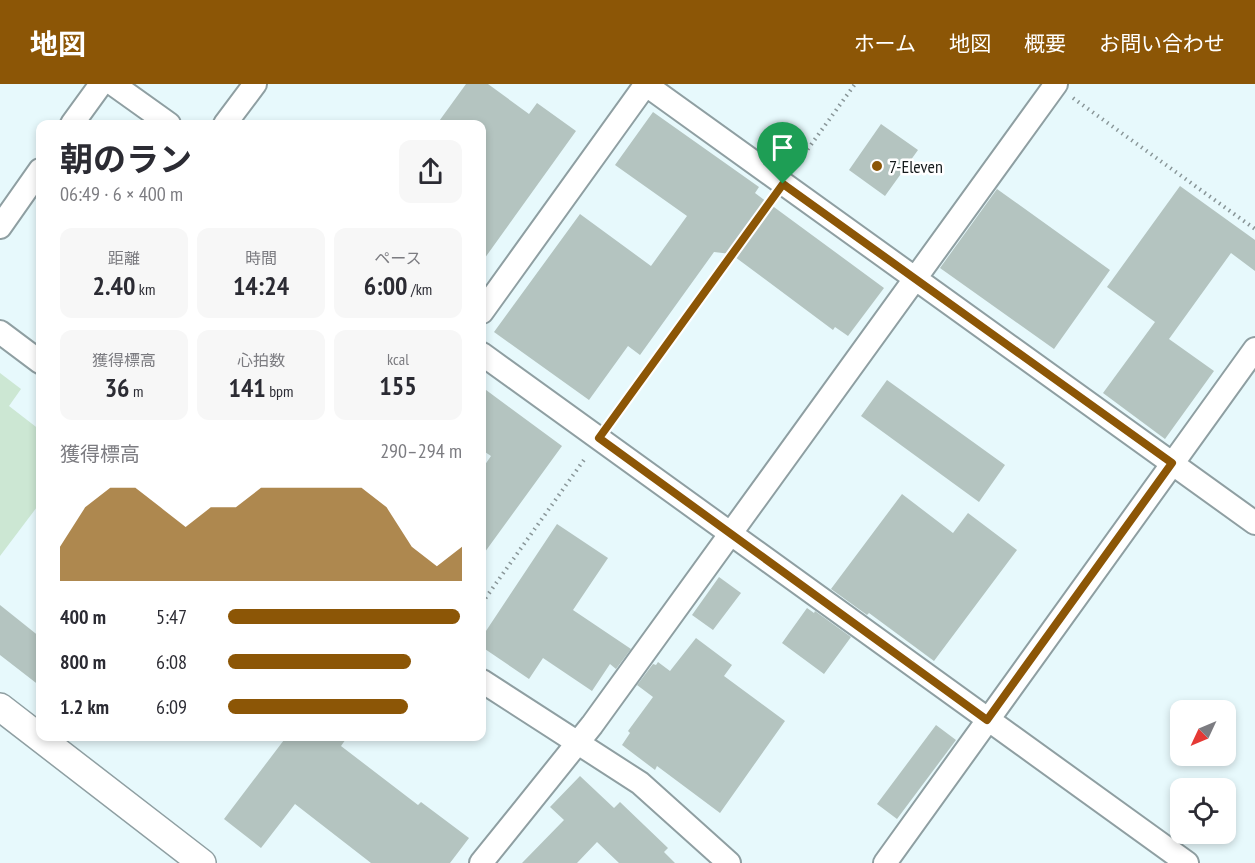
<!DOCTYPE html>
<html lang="ja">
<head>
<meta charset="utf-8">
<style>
	body { margin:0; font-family:"PT Sans Narrow","Noto Sans JP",sans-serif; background:#f7f7f7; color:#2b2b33; height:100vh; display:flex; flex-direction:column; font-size:22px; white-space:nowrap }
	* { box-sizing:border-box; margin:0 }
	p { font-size:20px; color:#7c7c81 }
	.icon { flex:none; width:33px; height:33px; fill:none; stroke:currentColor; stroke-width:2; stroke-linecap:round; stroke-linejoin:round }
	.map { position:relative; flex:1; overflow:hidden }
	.side { position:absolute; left:36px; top:36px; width:450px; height:621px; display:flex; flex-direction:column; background:#fff; border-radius:12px; box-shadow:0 3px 9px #0003 }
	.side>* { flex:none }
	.needle { width:39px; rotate:226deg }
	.tools { position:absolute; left:1170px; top:616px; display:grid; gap:12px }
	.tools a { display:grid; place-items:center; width:66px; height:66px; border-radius:12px; background:#fff; box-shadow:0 3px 9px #0003; font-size:30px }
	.pin { position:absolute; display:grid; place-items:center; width:51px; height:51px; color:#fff; margin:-62px -26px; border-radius:50% 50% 50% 0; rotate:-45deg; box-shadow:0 0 6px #0007 }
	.pin .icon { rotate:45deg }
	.round { display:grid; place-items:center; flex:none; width:63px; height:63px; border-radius:12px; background:#f7f7f7 }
	.overview { display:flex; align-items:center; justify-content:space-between; height:102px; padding:0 24px }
	h1 { font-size:33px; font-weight:700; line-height:45px }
	.stats { display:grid; grid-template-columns:repeat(3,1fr); gap:9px; height:102px; padding:6px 24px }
	.stats div { display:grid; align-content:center; border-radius:12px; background:#f7f7f7; text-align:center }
	.stats b { font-size:26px; font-weight:700 }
	.stats small { font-size:16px; font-weight:400 }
	.stats p { font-size:16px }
	.chart { height:168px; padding:12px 24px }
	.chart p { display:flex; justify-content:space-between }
	.chart svg { width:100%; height:108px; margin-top:6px; fill:#8c5606; opacity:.7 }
	ul { padding:0 24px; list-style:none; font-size:20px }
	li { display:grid; grid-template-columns:96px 72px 1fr; align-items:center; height:45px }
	li i { height:15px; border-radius:8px; background:#8c5606 }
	header { display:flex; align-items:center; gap:36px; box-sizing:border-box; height:84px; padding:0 30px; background:#8c5606; color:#fff }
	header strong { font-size:28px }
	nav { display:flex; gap:33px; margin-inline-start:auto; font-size:21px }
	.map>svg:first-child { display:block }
</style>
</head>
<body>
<header>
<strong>地図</strong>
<nav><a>ホーム</a><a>地図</a><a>概要</a><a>お問い合わせ</a></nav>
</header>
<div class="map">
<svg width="1255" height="779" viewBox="0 0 1255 779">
	<rect width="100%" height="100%" fill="#e7f9fc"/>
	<path fill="#cce7d3" d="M 0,289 L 21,305 L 9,322 L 40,346 L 40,419 L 0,472 Z"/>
	<path fill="#b4c4c0" d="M 466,0 L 488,0 L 529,30 L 537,19 L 576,47 L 482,178 L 482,40 L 437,40 Z
		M 653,28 L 759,103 L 755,109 L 884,204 L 848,252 L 835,243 L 833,246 L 731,170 L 714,168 L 640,271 L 628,262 L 589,316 L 494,248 L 580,130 L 651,182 L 687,132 L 615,81 Z
		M 881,40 L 918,66 L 885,112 L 849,86 Z
		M 1180,102 L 1255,156 L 1255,187 L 1231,169 L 1169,255 L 1214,287 L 1165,355 L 1103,309 L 1155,238 L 1107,203 Z
		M 997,105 L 1110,186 L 1054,265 L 940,184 Z
		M 887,296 L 1005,381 L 979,418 L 861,332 Z
		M 482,303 L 562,362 L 482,472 L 482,385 L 491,372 L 482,366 Z
		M 902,410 L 953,449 L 968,429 L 1017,466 L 934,577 L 869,529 L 867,531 L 831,505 Z
		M 557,440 L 608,474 L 573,526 L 631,565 L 616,585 L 610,580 L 592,607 L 543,574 L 529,595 L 482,563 L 482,553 Z
		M 719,493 L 741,509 L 713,546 L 692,531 Z
		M 0,521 L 40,553 L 40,602 L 0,571 Z
		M 807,524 L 814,529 L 815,527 L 851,553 L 824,590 L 782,559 Z
		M 696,554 L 732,581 L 724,592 L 785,637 L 720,729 L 657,682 L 655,686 L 622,661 L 630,649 L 628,647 L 653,613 L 637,601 L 653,580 L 656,581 L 658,578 L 670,587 Z
		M 936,641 L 956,656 L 897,735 L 877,720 Z
		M 287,652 L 348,652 L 341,662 L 418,721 L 421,718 L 469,754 L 450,779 L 371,779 L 295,720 L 261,764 L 224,735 Z
		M 580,692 L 614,724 L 620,718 L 668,764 L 664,768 L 675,779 L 619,779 L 597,758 L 577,779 L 522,779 L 564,736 L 550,723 Z"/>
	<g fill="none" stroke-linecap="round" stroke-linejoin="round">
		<defs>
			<path id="minor" d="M 113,0 L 169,40
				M 645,0 L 1255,439
				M 72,40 L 101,0
				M 225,40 L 255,0
				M 0,143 L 40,86
				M 482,228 L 646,0
				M 0,248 L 40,278
				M 482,270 L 1187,779
				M 482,597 L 640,699 L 729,779
				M 481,779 L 592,641 L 1056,0
				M 885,779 L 1255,265"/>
			<path id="tertiary" d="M 0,623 L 202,779"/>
		</defs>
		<use href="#minor" stroke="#8f9fa2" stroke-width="26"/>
		<use href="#tertiary" stroke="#8f9fa2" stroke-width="30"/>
		<path stroke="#899698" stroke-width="4" stroke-dasharray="1.5 4.5" stroke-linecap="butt" d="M 1073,14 L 1255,145
			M 797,80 L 855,0
			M 613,335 L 770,118
			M 482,519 L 586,373"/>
		<use href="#minor" stroke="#fff" stroke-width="22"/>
		<use href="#tertiary" stroke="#fff" stroke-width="27"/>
	</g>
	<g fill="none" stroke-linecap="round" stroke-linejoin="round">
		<defs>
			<path id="route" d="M 783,100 L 1172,379 L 987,636 L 599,354 Z"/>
		</defs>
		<use href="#route" stroke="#fff" stroke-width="12"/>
		<use href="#route" stroke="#8c5606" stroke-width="8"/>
	</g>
	<circle fill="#8c5606" stroke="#fff" stroke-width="2" cx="877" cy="82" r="6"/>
	<g text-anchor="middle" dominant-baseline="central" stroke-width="5" stroke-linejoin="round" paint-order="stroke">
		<g font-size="18" fill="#151b1c" stroke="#fff" text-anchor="start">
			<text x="889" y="82">7-Eleven</text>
		</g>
	</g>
</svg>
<div class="tools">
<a><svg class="needle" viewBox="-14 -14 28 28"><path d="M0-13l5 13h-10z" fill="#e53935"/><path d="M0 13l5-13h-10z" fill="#7c7c81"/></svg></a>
<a><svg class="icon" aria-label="locate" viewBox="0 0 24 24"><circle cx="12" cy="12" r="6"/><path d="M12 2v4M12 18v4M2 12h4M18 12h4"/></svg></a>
</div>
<div class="pin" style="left:783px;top:100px;background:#1e9e55"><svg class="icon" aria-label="arrive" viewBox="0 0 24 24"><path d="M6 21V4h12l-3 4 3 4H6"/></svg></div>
<section class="side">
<div class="overview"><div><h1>朝のラン</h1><p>06:49 · 6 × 400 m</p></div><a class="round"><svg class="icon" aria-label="share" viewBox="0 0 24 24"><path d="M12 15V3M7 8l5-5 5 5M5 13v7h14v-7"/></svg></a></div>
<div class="stats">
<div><p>距離</p><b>2.40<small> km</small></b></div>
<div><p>時間</p><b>14:24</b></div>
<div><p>ペース</p><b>6:00<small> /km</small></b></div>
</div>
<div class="stats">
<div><p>獲得標高</p><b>36<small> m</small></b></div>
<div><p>心拍数</p><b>141<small> bpm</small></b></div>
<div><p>kcal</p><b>155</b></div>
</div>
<div class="chart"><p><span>獲得標高</span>290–294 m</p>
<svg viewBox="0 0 160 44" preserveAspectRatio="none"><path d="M0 44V30L10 14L20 6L30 6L40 14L50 22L60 14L70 14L80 6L90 6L100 6L110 6L120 6L130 14L140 30L150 38L160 30V44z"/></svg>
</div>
<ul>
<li><b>400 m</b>5:47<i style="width:99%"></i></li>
<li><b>800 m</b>6:08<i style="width:78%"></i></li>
<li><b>1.2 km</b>6:09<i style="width:77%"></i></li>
</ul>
</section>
</div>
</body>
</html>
